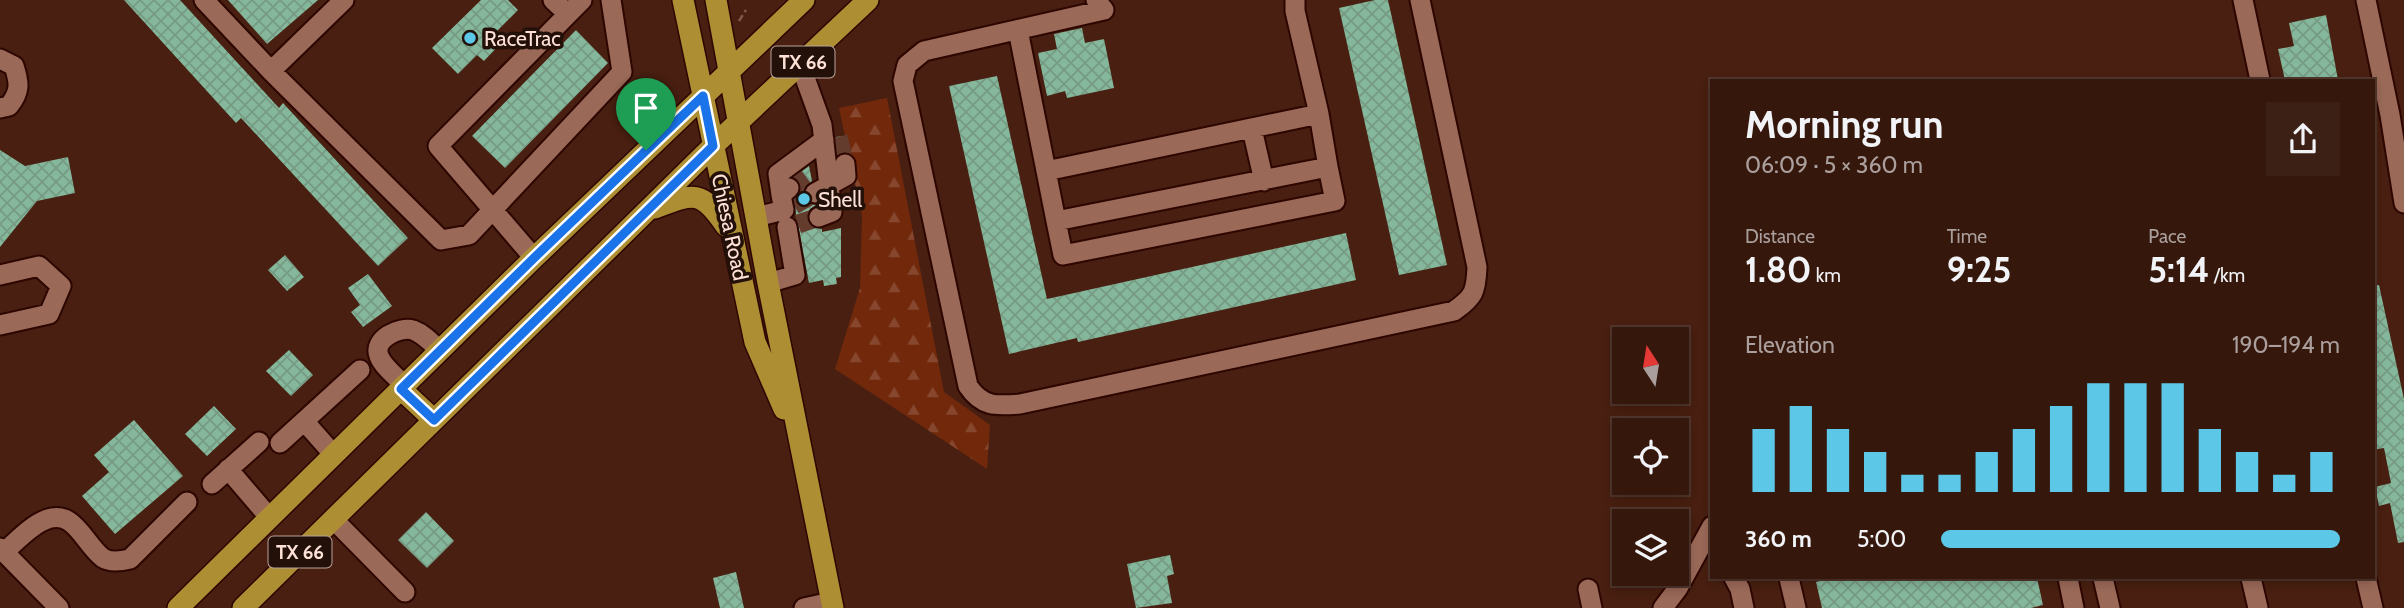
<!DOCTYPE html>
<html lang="en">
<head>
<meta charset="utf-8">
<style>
	body { margin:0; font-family:Cabin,sans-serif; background:#3d2015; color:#f1f3f6; height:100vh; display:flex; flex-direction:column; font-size:26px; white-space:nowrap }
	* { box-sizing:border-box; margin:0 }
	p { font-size:23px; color:#aa9f9d }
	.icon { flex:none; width:38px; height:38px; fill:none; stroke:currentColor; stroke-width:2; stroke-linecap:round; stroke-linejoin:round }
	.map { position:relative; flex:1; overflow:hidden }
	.details { position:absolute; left:1710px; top:79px; width:665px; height:500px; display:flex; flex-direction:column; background:#36170c; border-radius:0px; box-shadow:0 4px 10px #0003,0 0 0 2px #50362d }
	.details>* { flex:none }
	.needle { width:46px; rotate:348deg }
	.tools { position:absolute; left:1612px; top:327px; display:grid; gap:14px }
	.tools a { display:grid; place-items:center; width:77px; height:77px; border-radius:0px; background:#36170c; box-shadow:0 4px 10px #0003,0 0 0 2px #50362d; font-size:35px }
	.pin { position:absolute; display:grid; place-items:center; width:60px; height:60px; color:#fff; margin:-72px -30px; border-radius:50% 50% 50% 0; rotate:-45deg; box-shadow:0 0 7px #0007 }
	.pin .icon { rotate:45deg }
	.round { display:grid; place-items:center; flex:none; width:74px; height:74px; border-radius:0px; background:#3d2015 }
	.head { display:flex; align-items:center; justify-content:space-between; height:119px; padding:0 35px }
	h1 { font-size:38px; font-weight:800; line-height:52px }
	.metrics { display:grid; grid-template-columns:repeat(3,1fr); gap:10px; height:119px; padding:7px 35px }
	.metrics div { display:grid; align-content:center }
	.metrics b { font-size:35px; font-weight:800 }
	.metrics small { font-size:19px; font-weight:400 }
	.metrics p { font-size:19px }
	.chart { height:196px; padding:14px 35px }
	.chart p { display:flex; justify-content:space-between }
	.chart svg { width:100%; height:126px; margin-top:7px; stroke:#5cc7e7; stroke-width:6 }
	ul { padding:0 35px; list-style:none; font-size:23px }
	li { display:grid; grid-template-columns:112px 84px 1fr; align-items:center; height:52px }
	li i { height:18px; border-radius:9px; background:#5cc7e7 }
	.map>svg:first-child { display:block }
</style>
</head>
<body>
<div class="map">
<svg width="2404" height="608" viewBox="0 0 2404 608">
	<defs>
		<pattern id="forest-firs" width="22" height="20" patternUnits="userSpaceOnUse" patternTransform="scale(1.75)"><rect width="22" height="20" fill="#71280b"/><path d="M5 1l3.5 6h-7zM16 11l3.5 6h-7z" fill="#86472e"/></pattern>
		<pattern id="building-cross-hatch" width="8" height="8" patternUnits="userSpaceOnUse" patternTransform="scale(1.75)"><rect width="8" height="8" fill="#84b79b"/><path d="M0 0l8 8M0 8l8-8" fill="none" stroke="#769a84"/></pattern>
	</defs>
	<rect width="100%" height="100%" fill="#481f10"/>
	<path fill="url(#forest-firs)" d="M 887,98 L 944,392 L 990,425 L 987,469 L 835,369 L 860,288 L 862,216 L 839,108 Z"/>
	<path fill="url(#building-cross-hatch)" d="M 124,0 L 180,0 L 279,108 L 283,103 L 408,238 L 378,266 L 241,118 L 236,123 Z
		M 228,0 L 318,0 L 267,44 Z
		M 481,0 L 508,0 L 518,10 L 494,34 L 502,42 L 484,61 L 477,55 L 458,74 L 432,48 Z
		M 1375,0 L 1388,0 L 1447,265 L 1399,275 L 1339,8 Z
		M 2326,15 L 2338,80 L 2285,80 L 2278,49 L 2294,46 L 2289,23 Z
		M 1082,28 L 1085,43 L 1104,39 L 1114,88 L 1067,98 L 1065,91 L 1047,96 L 1038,53 L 1057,49 L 1054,34 Z
		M 576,30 L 608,63 L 505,168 L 472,136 Z
		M 997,76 L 1047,299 L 1346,233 L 1356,280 L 1078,342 L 1077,338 L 1009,354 L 949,86 Z
		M 843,136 L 847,152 L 838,154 L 836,137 Z
		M 0,150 L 25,166 L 68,157 L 75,193 L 37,201 L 0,247 Z
		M 809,166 L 812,181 L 805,186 L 803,193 L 808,203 L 816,205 L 809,210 L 808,222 L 812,227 L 822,229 L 822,232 L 841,228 L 841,277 L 836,278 L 837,284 L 824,286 L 823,280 L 809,283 L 796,214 L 794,200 L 800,193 L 801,186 L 794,177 Z
		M 285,255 L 304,277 L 287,291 L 268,270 Z
		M 368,274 L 392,306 L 363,327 L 351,312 L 360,305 L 348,288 Z
		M 2379,285 L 2404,399 L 2404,542 L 2398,543 L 2390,503 L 2379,506 L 2375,487 L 2391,483 L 2384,448 L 2373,450 L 2373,433 L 2377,432 L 2373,415 L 2373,286 Z
		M 289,350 L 313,375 L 291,396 L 266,371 Z
		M 214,406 L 236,429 L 207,456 L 185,434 Z
		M 134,420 L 183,476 L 115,534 L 82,496 L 109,472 L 94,455 Z
		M 426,512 L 454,541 L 427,568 L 398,540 Z
		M 1170,555 L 1174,574 L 1167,576 L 1172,603 L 1136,608 L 1127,564 Z
		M 736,572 L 744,608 L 720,608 L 713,578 Z
		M 1824,578 L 2037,578 L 2043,605 L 2031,608 L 1822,608 L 1816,582 L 1824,580 Z"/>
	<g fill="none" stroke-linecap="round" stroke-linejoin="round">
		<path stroke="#633c2e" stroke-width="19" stroke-dasharray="19 10" stroke-linecap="butt" d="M 838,137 L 845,164
			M 790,187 L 810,172
			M 794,205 L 815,193
			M 798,224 L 819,217"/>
		<defs>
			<path id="minor" d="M 204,0 L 271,71 L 344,0
				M 553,0 L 568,14
				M 1096,0 L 1104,10 L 924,51 L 907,65 L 903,81 L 968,386 C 982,407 996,406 1020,404 L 1454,311 C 1474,297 1476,292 1477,267 L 1420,0
				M 2243,0 L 2260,80
				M 2366,0 L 2390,115 L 2404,203
				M 1018,30 L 1056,221 L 1328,167 L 1319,114 L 1295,11 L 1295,0
				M 0,59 L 14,66 C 20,84 20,92 9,106 L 0,108
				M 800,64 L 822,125 L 832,212 L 819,217
				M 271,71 L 441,240 L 469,235 L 622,72 L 611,0
				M 1252,129 L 1264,181
				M 1046,171 L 1319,114
				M 815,193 L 846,176 L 845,164
				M 781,195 L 778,174 L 824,140
				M 756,217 L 784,210 L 781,195 L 789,188
				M 1056,221 L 1063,255 L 1335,201 L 1328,167
				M 534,258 L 438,146 L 582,0
				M 0,275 L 39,266 L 61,286 L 49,314 L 0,325
				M 768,283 L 795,275 L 787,227
				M 405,386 C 397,377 383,367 379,356 C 372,339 400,326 413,330 C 424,334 432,343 440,351
				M 304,421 L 334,455
				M 280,443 L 360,370
				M 228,469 L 269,517
				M 212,484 L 259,442
				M 333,519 L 405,592
				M 0,548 L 59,608
				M 4,552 C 16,542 29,527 43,521 C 74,506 83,543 103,558 C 111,563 122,561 130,559 L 187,502
				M 1734,578 L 1740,589 L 1744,608
				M 1789,578 L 1796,608
				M 2068,578 L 2074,608
				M 2103,578 L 2110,608
				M 2251,578 L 2258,608
				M 2366,578 L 2373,608
				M 1588,589 L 1592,608
				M 804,608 L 831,602
				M 1663,608 L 1678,588 L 1712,526"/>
			<path id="major" d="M 683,0 L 755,342 L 784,409
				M 716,0 L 768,283 L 833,608
				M 655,208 C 694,193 701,189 726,226
				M 401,389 L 434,420
				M 178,608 L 534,258 L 804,0
				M 243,608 L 713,146 L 868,0"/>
		</defs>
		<use href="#minor" stroke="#2d0600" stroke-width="23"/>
		<use href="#major" stroke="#2d0600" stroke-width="24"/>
		<path stroke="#7f594c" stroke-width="2.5" stroke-dasharray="7 3.5" stroke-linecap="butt" d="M 739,21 L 746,10"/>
		<use href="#minor" stroke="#9a6958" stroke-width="19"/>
		<use href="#major" stroke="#ad8e33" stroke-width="21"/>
	</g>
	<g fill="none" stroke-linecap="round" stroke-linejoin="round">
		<defs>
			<path id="route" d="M 703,96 L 713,146 L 434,420 L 401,389 L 534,258 Z"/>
		</defs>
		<use href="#route" stroke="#fff" stroke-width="14"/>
		<use href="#route" stroke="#1a73e8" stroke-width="9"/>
	</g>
	<g fill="#5cc7e7" stroke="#221009" stroke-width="2.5">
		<circle cx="470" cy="38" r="7"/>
		<circle cx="804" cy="199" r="7"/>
	</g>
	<g text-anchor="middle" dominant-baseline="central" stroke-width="7" stroke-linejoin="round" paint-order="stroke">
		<g fill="#221009" stroke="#bba299" stroke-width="2">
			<rect x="771.5" y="46.5" width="63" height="31" rx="5"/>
			<rect x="268.5" y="536.5" width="63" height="31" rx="5"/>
		</g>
		<g font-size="19" font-weight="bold" fill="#fde1d7">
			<text x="803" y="62">TX 66</text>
			<text x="300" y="552">TX 66</text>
		</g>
		<g font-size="21" fill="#fde1d7" stroke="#221009" text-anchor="start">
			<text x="484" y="38">RaceTrac</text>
			<text x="818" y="199">Shell</text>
		</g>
		<g font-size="21" fill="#fde1d7" stroke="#221009">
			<text transform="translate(730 227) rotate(78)">Chiesa Road</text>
		</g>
	</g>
</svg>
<div class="tools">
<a><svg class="needle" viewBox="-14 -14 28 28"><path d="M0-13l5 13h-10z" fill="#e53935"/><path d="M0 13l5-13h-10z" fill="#aa9f9d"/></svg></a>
<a><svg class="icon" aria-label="locate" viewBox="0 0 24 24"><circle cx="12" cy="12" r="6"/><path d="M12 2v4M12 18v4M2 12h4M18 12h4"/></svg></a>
<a><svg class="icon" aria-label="layers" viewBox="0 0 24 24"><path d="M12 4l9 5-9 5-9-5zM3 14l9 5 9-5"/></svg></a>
</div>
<div class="pin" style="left:646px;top:150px;background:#1e9e55"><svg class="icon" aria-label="arrive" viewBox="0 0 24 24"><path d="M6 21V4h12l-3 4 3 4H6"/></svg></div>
<section class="details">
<div class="head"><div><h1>Morning run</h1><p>06:09 · 5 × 360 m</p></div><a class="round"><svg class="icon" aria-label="share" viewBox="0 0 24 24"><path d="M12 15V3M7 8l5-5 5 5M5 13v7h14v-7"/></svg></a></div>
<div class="metrics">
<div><p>Distance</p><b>1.80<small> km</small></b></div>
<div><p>Time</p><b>9:25</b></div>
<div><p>Pace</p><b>5:14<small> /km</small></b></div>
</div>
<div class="chart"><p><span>Elevation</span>190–194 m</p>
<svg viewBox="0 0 160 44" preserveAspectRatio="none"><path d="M5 44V22M15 44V14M25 44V22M35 44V30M45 44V38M55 44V38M65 44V30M75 44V22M85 44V14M95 44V6M105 44V6M115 44V6M125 44V22M135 44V30M145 44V38M155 44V30"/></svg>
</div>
<ul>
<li><b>360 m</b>5:00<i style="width:100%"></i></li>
</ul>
</section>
</div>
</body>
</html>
